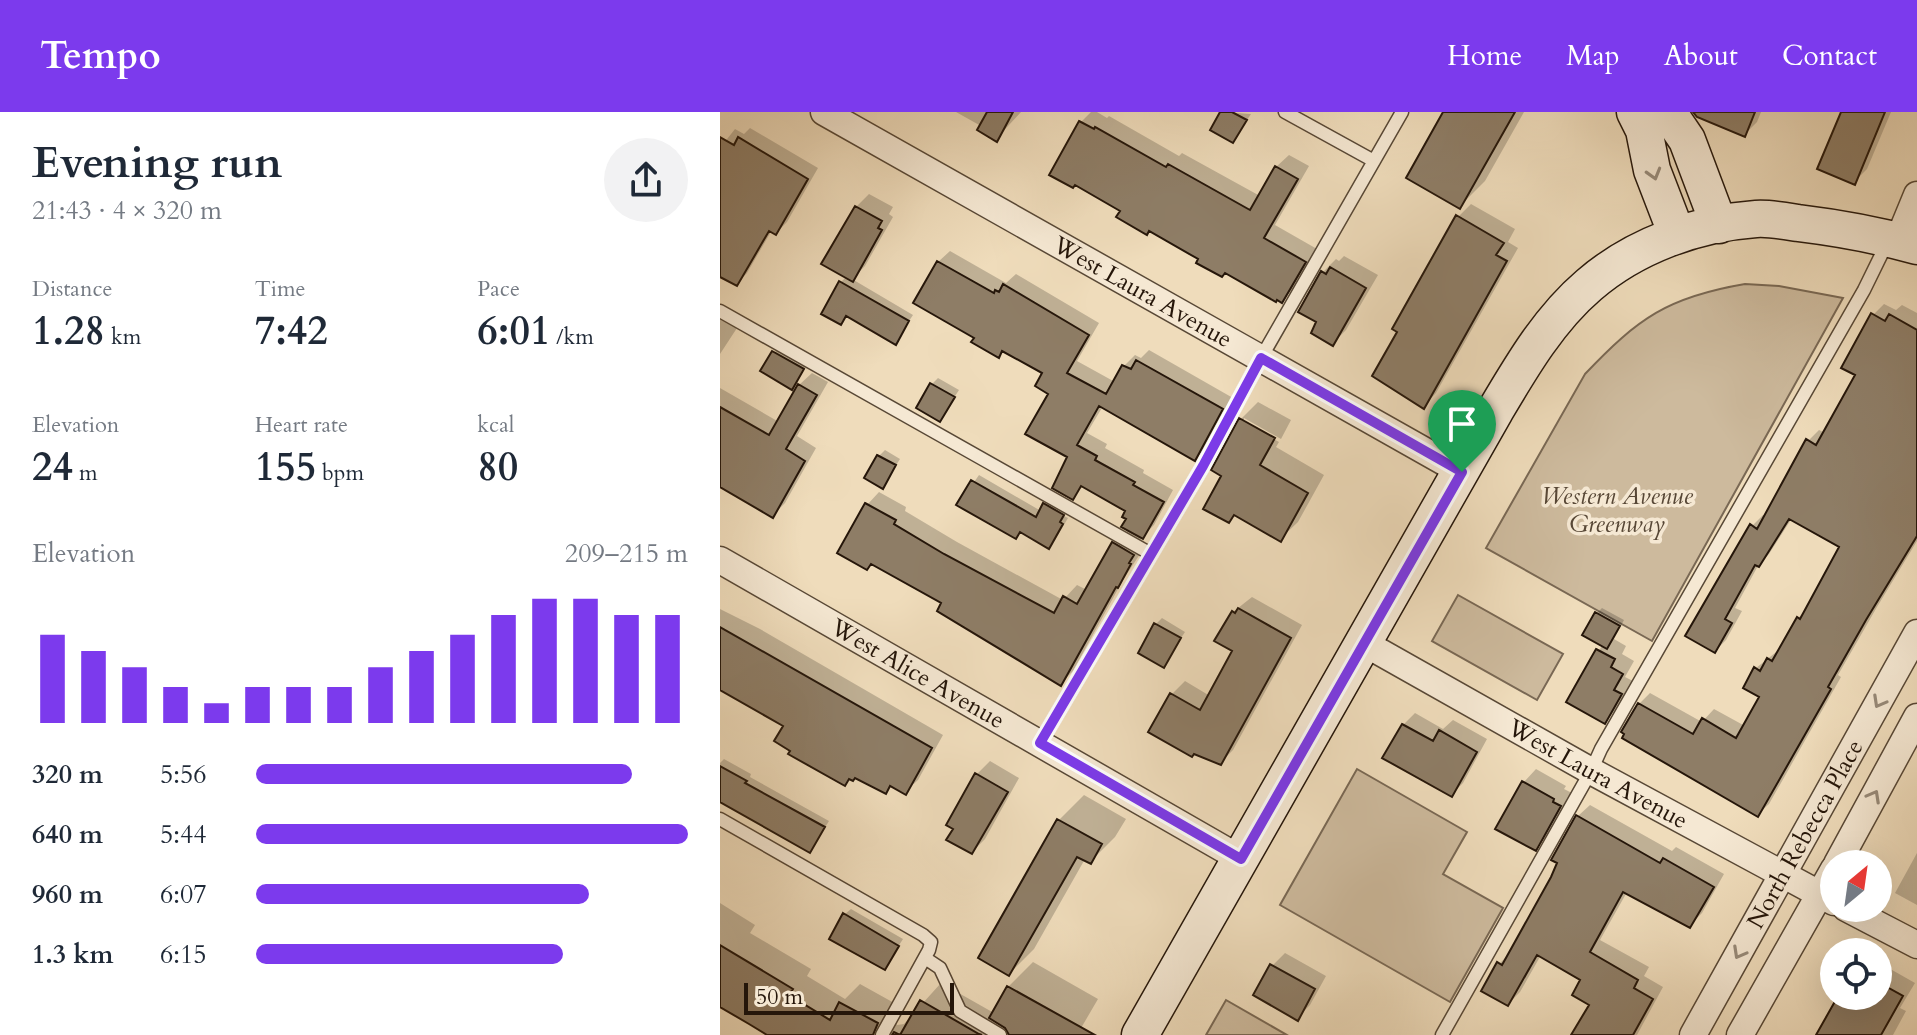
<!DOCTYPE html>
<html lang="en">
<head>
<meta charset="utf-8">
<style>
	body { margin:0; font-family:Cardo,serif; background:#f2f2f3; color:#1f2937; height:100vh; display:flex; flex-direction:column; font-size:30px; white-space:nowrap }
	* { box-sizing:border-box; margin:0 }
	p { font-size:26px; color:#747a83 }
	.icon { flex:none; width:44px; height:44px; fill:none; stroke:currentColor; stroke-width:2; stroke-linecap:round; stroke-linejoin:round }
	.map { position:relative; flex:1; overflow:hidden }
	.details { display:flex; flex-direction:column; background:#fff; width:720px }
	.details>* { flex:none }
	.needle { width:52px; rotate:29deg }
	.controls { position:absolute; left:1100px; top:738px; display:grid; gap:16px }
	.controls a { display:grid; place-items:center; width:72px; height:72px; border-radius:50%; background:#fff; box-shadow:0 8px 32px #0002; font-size:40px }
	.scale { position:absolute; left:24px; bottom:20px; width:210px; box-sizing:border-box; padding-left:8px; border:4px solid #25160a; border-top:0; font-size:22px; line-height:28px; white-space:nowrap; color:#25160a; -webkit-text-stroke:6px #f5e8d3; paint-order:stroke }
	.pin { position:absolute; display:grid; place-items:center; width:68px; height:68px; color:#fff; margin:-82px -34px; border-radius:50% 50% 50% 0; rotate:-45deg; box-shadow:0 0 8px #0007 }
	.pin .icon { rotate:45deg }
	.round { display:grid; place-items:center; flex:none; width:84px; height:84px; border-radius:42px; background:#f2f2f3 }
	.headline { display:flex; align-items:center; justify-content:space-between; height:136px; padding:0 32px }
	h1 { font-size:44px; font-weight:600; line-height:60px }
	.figures { display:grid; grid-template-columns:repeat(3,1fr); gap:12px; height:136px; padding:8px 32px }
	.figures div { display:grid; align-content:center }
	.figures b { font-size:40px; font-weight:600 }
	.figures small { font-size:22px; font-weight:400 }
	.figures p { font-size:22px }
	.chart { height:224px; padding:16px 32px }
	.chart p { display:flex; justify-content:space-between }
	.chart svg { width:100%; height:144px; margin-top:8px; stroke:#7c3aed; stroke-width:6 }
	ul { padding:0 32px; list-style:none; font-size:26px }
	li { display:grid; grid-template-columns:128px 96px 1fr; align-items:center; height:60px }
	li i { height:20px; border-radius:10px; background:#7c3aed }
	header { display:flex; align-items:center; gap:48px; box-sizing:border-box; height:112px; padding:0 40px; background:#7c3aed; color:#fff }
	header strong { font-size:38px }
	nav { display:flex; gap:44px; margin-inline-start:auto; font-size:28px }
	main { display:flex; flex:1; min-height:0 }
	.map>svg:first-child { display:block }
</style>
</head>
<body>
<header>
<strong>Tempo</strong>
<nav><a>Home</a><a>Map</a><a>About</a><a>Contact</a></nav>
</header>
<main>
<section class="details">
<div class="headline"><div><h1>Evening run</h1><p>21:43 · 4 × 320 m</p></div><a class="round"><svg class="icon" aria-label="share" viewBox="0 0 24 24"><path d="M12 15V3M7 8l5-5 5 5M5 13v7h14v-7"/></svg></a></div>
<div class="figures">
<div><p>Distance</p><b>1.28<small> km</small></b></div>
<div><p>Time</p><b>7:42</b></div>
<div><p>Pace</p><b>6:01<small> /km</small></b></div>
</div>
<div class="figures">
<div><p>Elevation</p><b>24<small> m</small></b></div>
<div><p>Heart rate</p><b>155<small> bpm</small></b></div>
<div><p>kcal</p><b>80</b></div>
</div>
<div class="chart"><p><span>Elevation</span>209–215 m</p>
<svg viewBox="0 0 160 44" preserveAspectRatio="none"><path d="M5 44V17M15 44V22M25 44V27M35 44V33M45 44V38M55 44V33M65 44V33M75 44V33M85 44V27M95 44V22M105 44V17M115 44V11M125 44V6M135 44V6M145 44V11M155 44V11"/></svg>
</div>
<ul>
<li><b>320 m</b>5:56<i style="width:87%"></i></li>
<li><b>640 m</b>5:44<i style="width:100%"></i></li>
<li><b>960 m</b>6:07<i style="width:77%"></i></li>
<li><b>1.3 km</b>6:15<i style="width:71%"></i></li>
</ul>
</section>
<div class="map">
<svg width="1197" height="923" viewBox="0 0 1197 923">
	<rect width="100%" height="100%" fill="#efdcbb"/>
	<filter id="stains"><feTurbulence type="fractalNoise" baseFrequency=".0025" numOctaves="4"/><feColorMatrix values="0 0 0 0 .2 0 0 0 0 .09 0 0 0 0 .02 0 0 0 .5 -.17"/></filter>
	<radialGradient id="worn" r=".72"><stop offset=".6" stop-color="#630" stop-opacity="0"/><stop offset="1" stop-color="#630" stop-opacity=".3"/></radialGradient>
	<path fill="#cdba9d" stroke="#796854" stroke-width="2" d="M 1025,172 L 1059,174 L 1123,186 L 932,529 L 766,436 L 865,262 C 918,206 948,185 1025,172 Z
		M 738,483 L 843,542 L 817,588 L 712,529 Z
		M 637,657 L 747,720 L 723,762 L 783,796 L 730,890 L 560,793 Z
		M 506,888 L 567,923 L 486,923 Z"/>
	<path fill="#0003" d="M 236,0 L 301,0 L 276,27 L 261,14 Z
		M 371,0 L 377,0 L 387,6 L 389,4 L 459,44 L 462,41 L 540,84 L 556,55 L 569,43 L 589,54 L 555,113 L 597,137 L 574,176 L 562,188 L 481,146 L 403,98 L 361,10 Z
		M 502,0 L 531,2 L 513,29 Z
		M 725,0 L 804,0 L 765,69 L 740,94 Z
		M 991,0 L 1041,0 L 1037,10 L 1024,23 Z
		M 1123,0 L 1171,0 L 1147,57 L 1134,70 Z
		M 30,16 L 98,56 L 67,110 L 56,121 L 52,118 L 27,161 L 17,172 L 0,163 L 0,36 L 15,17 L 24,22 Z
		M 149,82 L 173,95 L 169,102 L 173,105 L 145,154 L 132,167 L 193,203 L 175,230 L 128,203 L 120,210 L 121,170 L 127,164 L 136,95 Z
		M 751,92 L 795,117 L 788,130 L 798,136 L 716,281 L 704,294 L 679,219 L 738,105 Z
		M 230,139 L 286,171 L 296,162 L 379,211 L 357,249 L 395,270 L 404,254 L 415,243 L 421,246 L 429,238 L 513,286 L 486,336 L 475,347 L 383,294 L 367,321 L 387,332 L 385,336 L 424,358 L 423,361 L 453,378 L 434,413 L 420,427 L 425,430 L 420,438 L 422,439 L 403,468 L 353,559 L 341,571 L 224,491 L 147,393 L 159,380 L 186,395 L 185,399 L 237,430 L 343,488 L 357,473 L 367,478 L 394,432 L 409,417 L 408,399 L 364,373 L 353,385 L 350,344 L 325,260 L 284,238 L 278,243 L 256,225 L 218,150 Z
		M 624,144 L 658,163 L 626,218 L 613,231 L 599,209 L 603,160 L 616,147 L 619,149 Z
		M 1164,192 L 1176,198 L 1182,193 L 1197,201 L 1197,429 L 1157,495 L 1118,563 L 1121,565 L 1049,692 L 1038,702 L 919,592 L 930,581 L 982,610 L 994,597 L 1025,614 L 1042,584 L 1036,556 L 1060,537 L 1078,506 L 1087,498 L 1122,434 L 1072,406 L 1049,442 L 1039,452 L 1015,496 L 1022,499 L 1006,528 L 995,539 L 1032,414 L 1043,403 L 1046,405 L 1088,329 L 1099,318 L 1105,321 L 1137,263 L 1153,203 Z
		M 0,207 L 17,216 L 0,242 Z
		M 59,234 L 89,250 L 72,275 L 43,259 Z
		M 92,261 L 108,270 L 77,324 L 96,336 L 65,391 L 53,403 L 0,375 L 0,276 L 59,310 L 79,273 Z
		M 218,266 L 239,278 L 220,307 L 212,272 Z
		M 538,290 L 571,308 L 561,327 L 524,306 L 524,311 L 559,330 L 556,335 L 604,363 L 578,410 L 560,427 L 516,402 L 509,409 L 504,363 L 521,307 Z
		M 165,338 L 180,347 L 163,374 L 159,344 Z
		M 259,363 L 321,399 L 330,387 L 348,397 L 344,404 L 348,406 L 335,428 L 329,434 L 301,419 L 296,424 L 239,392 Z
		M 532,485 L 582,513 L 513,638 L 500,651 L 431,619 L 452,582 L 465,569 L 490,584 L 515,539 L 513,500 Z
		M 882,496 L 904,508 L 894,527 L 906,534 L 902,542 L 914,549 L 905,565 L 913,569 L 898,596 L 885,609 L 849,589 L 883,532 L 876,502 Z
		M 0,497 L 40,517 L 223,623 L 198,668 L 185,680 L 172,673 L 165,680 L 136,664 L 125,671 L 66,613 L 0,576 Z
		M 442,506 L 465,520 L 443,553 L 436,512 Z
		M 695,601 L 723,617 L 733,608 L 767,627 L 743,671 L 731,683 L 683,613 Z
		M 4,647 L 31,662 L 30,665 L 109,709 L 90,739 L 0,685 L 0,651 Z
		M 270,649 L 299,666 L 265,727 L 252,740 L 257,662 Z
		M 816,657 L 846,674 L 844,677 L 852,681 L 828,724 L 815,736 L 804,670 Z
		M 364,683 L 406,707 L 395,725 L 370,750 L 365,747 L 314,837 L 289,862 L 339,708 Z
		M 870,693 L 952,739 L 956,735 L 1004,762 L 982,801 L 970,813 L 907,780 L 880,828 L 929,855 L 924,864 L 943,875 L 917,923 L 854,923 L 871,892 L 863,867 L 821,843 L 800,880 L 788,892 L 779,852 L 791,840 L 833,766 L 858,704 Z
		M 1197,741 L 1197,793 L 1175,781 Z
		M 0,791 L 35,813 L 30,821 L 91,857 L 87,864 L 125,887 L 140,872 L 176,892 L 171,902 L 177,913 L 184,912 L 221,871 L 274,901 L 288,875 L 313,850 L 378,887 L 357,923 L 293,923 L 289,921 L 288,923 L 51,923 L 0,893 Z
		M 131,797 L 183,827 L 165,855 L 125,802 Z
		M 565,841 L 606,864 L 590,893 L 577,906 L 552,854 Z
		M 1158,850 L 1195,871 L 1180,896 L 1186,899 L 1173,923 L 1095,923 L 1119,884 L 1158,884 Z"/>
	<path fill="#8e7d66" stroke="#25160a" stroke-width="2" d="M 267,0 L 293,0 L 277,30 L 257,18 Z
		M 500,0 L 512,0 L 527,8 L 513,31 L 490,18 Z
		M 723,0 L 795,0 L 740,97 L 686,66 Z
		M 973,0 L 1035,0 L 1025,25 L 977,5 Z
		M 1121,0 L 1165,0 L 1135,73 L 1097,57 Z
		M 359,9 L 374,17 L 375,15 L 446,55 L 448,52 L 530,98 L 555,54 L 578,67 L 544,126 L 586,150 L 562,191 L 557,188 L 556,190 L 505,161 L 502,165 L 476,151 L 478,147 L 429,119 L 427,123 L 396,105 L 400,99 L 355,73 L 353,76 L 329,63 Z
		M 0,25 L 14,33 L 18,25 L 88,67 L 56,123 L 49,119 L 17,174 L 0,165 Z
		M 135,94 L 162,109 L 158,116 L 162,118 L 133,170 L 101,152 Z
		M 736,103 L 784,131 L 776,143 L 787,149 L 704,297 L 652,264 L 677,220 L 672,217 Z
		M 217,149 L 274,181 L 275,178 L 279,180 L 283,172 L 369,223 L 347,261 L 386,282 L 402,253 L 411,257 L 416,248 L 503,297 L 475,349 L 379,294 L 357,333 L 377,344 L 375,348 L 415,370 L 413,373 L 444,390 L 423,427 L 401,415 L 406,407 L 402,405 L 405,399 L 361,374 L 353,388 L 332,376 L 347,345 L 305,322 L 328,282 L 315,274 L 322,261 L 282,239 L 279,246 L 251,230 L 254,226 L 193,191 Z
		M 610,155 L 646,176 L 613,234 L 591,221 L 596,210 L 578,200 L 601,159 L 606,162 Z
		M 119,169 L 189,209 L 176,233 L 126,204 L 121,213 L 101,202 Z
		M 1151,201 L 1165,209 L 1169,202 L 1197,218 L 1197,424 L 1146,508 L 1108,575 L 1111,577 L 1038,705 L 902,626 L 904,622 L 901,620 L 918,591 L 973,622 L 982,606 L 1016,626 L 1039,585 L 1023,576 L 1034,555 L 1040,559 L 1047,546 L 1052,549 L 1077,505 L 1080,507 L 1119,435 L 1069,407 L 1039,455 L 1035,453 L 1005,507 L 1012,511 L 995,541 L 965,524 L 1030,412 L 1037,417 L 1086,327 L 1096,333 L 1135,263 L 1121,256 Z
		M 52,239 L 84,257 L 72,278 L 40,259 Z
		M 210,271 L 235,285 L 220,310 L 196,296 Z
		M 78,272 L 97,283 L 66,337 L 85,349 L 53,406 L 0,375 L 0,295 L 49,323 Z
		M 519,306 L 555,326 L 540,353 L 588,381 L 561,430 L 514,403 L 509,411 L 483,397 L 501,364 L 491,358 Z
		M 157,343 L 176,353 L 163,377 L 144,366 Z
		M 251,368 L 316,405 L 323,391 L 344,403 L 340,410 L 343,412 L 329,437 L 300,420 L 296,427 L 236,393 Z
		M 145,391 L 176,408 L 174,412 L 224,442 L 334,501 L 343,484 L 357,492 L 392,430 L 414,443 L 409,451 L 411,452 L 398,476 L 396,475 L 341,574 L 217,499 L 221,491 L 151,452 L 147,458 L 117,441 Z
		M 518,496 L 571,526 L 501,653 L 474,642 L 472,645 L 428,620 L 450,581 L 480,598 L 512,539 L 494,529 L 512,499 L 515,501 Z
		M 875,500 L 900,514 L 887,537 L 862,523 Z
		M 434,511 L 461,526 L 444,556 L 418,541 Z
		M 0,515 L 212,636 L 186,683 L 170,674 L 166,682 L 135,666 L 133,669 L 129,667 L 125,674 L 68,642 L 70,639 L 54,629 L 63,614 L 0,578 Z
		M 876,537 L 895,547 L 891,555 L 903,562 L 894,578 L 902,582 L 885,612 L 846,590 Z
		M 682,612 L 713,629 L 719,618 L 757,640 L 732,685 L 662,646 Z
		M 0,654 L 27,669 L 25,671 L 105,715 L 90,741 L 0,690 Z
		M 255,661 L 288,680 L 252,742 L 226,728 L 233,717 L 226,713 Z
		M 802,669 L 834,687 L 833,690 L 841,694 L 816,739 L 775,717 Z
		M 856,703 L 940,751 L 943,746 L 994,775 L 970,816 L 903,780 L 870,840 L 918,868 L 914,876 L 933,887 L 913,923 L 851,923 L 869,893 L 852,883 L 860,868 L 817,843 L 788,894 L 761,879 L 777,850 L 782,853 L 831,765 L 837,751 L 831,748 Z
		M 337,707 L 382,732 L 371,752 L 357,745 L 289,864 L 258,846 Z
		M 123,801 L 179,834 L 165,858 L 109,827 Z
		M 0,833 L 73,877 L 69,883 L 110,908 L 119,890 L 158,911 L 153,923 L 47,923 L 29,912 L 0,895 Z
		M 550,852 L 595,877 L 578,909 L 533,883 Z
		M 1158,870 L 1183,884 L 1161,923 L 1096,923 L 1118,884 L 1158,884 Z
		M 287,874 L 375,923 L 289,923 L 285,916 L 269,906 Z
		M 200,888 L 259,922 L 262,923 L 172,923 L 174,920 L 180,923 Z"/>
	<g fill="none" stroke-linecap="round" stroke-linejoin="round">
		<defs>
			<path id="lane" d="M 565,0 L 654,49
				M 0,199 L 431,442
				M 320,631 L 483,354 L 541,246 L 682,0
				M 0,707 L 203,823 L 211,830 L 209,838 L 162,923
				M 205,846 L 220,856 L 240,899 L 280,923
				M 722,923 L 871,659 L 881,637 L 1144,178 L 1168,129"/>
			<g id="street">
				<path id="s1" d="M 104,0 L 742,360"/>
				<path d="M 1178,129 L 1197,83"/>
				<path id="s2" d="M 0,448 L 521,747"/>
				<path id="s3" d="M 644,531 L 871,659 L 1114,790"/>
				<path d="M 1117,752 L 1197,605"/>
				<path d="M 1126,796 L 1197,833"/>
				<path id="s4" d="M 973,923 L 1197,521"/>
				<path d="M 1020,923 L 1114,757"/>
			</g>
			<path id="secondary" d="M 915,0 L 924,18 L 932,58 L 957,123
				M 948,0 L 967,28 L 999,113
				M 420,923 L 775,299 C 801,255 829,207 869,173 C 914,134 977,111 1036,107 C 1049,106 1065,109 1078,111 C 1119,116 1158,123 1197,134"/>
		</defs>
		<use href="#lane" stroke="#584836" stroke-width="15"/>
		<use href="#street" stroke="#584836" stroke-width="29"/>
		<use href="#secondary" stroke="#25160a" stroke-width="39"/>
		<use href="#lane" stroke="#f5e8d3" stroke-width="12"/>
		<use href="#street" stroke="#f5e8d3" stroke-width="26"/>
		<use href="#secondary" stroke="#f5e8d3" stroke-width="36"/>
	</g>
	<defs><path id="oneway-chevron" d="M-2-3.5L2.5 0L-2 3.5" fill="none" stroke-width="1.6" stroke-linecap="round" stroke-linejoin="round" transform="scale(2)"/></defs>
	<g stroke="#978a79">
		<use href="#oneway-chevron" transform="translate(934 62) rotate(74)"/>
		<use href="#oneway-chevron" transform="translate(1159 590) rotate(119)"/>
		<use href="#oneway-chevron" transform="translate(1154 684) rotate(-61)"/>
		<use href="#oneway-chevron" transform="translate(1019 841) rotate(119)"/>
	</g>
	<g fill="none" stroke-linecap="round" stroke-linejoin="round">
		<defs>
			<path id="route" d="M 541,246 L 742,360 L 521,747 L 320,631 L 483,354 Z"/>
		</defs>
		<use href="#route" stroke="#fff" stroke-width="16"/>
		<use href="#route" stroke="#7c3aed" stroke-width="10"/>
	</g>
	<g text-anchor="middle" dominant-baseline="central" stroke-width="7" stroke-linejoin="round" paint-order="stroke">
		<g font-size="24" fill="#25160a" stroke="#f5e8d3">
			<text stroke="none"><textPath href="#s1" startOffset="366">West Laura Avenue</textPath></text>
			<text stroke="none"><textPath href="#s2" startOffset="228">West Alice Avenue</textPath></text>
			<text stroke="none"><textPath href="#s3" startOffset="268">West Laura Avenue</textPath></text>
			<text stroke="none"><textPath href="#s4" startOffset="230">North Rebecca Place</textPath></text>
		</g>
		<g font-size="24" font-style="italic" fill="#574736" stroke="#f5e8d3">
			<text x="897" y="384">Western Avenue<tspan x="897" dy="28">Greenway</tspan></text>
		</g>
	</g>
	<rect width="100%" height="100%" filter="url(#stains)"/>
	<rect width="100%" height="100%" fill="url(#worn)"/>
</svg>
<div class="controls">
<a><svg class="needle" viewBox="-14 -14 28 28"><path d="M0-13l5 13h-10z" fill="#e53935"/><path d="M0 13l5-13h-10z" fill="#747a83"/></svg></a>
<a><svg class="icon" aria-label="locate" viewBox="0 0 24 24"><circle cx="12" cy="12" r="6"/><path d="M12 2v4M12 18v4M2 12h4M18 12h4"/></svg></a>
</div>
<div class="scale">50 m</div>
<div class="pin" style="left:742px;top:360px;background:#1e9e55"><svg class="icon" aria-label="arrive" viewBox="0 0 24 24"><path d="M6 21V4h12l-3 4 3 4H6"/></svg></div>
</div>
</main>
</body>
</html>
